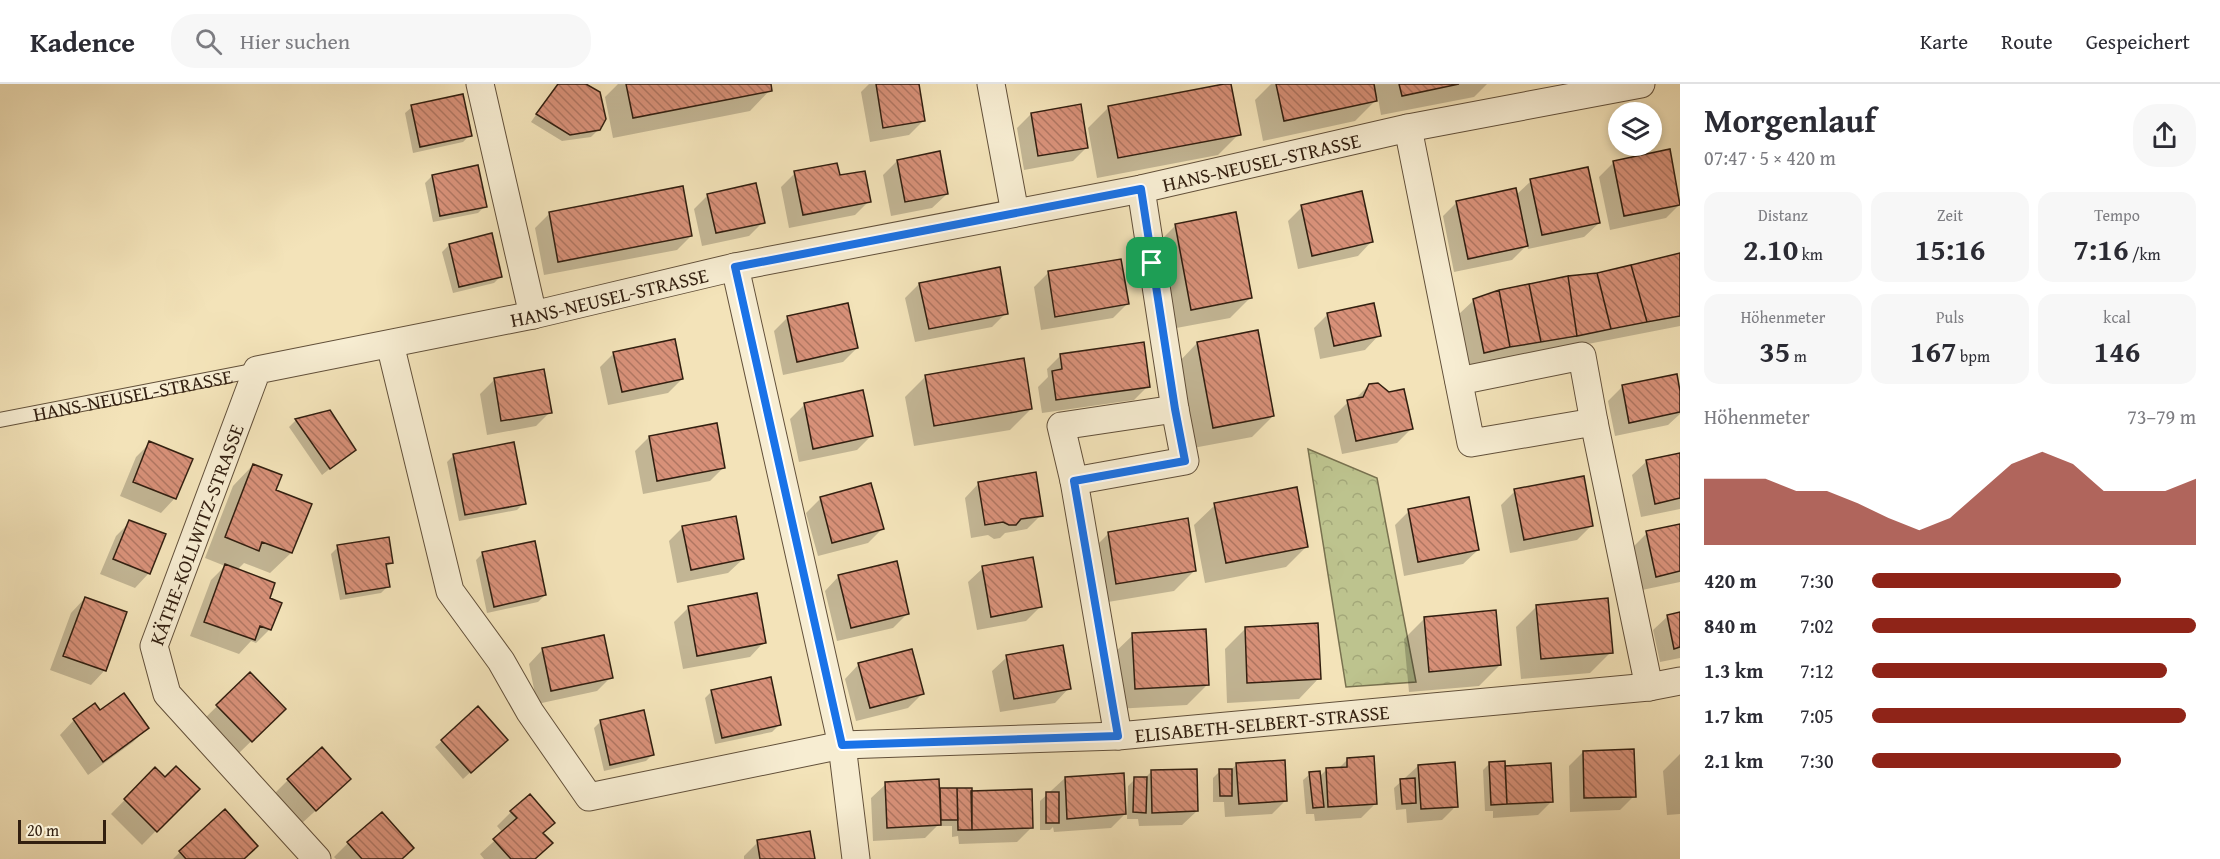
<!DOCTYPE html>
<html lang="de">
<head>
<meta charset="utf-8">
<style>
	body { margin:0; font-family:"Gentium Book Plus",serif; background:#f7f7f7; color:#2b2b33; height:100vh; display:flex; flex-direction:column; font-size:22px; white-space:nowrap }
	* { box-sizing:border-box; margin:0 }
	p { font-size:20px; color:#7c7c81 }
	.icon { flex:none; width:33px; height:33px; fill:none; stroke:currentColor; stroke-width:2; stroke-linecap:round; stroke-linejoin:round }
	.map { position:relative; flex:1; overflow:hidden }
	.side { display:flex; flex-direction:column; background:#fff; width:540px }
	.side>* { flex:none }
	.controls { position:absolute; left:1608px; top:18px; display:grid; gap:12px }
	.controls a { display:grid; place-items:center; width:54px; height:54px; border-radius:50%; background:#fff; box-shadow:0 3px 9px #0003; font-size:30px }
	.scale { position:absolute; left:18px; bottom:15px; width:88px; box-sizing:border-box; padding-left:6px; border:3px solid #321f10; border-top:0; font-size:16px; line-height:21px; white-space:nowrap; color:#321f10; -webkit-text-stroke:4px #f7edd2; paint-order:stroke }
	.pin { position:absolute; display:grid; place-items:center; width:51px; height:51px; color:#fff; margin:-26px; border-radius:12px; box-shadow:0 3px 9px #0006 }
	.round { display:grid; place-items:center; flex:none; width:63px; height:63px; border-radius:24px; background:#f7f7f7 }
	.overview { display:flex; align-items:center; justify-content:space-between; height:102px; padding:0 24px }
	h1 { font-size:33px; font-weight:700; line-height:45px }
	.metrics { display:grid; grid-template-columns:repeat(3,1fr); gap:9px; height:102px; padding:6px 24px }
	.metrics div { display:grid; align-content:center; border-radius:15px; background:#f7f7f7; text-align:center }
	.metrics b { font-size:30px; font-weight:700 }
	.metrics small { font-size:16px; font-weight:400 }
	.metrics p { font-size:16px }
	.chart { height:168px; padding:12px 24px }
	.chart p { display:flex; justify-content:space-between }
	.chart svg { width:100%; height:108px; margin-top:6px; fill:#8f2418; opacity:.7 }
	ul { padding:0 24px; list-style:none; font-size:20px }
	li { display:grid; grid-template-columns:96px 72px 1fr; align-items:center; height:45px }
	li i { height:15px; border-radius:8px; background:#8f2418 }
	header { display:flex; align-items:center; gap:36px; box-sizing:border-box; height:84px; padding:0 30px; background:#fff; border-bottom:2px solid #e1e1e2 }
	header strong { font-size:28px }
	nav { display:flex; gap:33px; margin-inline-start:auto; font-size:21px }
	.search { width:420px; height:54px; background:#f7f7f7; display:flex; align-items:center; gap:15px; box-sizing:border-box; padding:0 21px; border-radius:24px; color:#7c7c81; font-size:22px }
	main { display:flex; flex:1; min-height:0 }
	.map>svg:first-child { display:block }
</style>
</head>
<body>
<header>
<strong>Kadence</strong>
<div class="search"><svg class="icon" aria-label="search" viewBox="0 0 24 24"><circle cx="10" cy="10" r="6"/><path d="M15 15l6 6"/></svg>Hier suchen</div>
<nav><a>Karte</a><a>Route</a><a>Gespeichert</a></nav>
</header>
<main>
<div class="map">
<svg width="1680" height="775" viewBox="0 0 1680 775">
	<defs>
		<pattern id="forest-crowns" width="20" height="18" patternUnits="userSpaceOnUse" patternTransform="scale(1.5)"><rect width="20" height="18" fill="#bdc38e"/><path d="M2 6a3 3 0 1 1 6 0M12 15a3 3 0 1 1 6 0" fill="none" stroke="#a3a779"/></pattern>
		<pattern id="building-back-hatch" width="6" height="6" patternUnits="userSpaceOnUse" patternTransform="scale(1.5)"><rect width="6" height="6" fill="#d89179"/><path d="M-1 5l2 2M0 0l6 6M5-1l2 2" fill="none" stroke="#b07662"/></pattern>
	</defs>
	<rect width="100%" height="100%" fill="#f3e3b9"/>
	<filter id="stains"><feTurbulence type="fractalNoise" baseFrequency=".00333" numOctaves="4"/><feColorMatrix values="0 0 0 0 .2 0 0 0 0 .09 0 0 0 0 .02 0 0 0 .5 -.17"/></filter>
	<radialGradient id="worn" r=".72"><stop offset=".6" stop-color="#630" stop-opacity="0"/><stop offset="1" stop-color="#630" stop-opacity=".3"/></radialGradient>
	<path fill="url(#forest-crowns)" stroke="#78714f" stroke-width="1.5" d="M 1308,365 L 1377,394 L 1416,598 L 1346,603 Z"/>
	<path fill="#0003" d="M 557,0 L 583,0 L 599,45 L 591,53 L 562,57 L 531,38 Z
		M 618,0 L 769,0 L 770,6 L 750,27 L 613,54 L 605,13 Z
		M 869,0 L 917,0 L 923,37 L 909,51 L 870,58 L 861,8 Z
		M 1271,0 L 1487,0 L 1474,13 L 1381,31 L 1378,14 L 1355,37 L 1263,57 L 1255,16 Z
		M 412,23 L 470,51 L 463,58 L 413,69 L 405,29 Z
		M 1109,23 L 1239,50 L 1218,71 L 1097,94 L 1088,44 Z
		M 1031,30 L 1087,63 L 1073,77 L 1024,86 L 1017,44 Z
		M 1669,67 L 1680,120 L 1666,134 L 1610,146 L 1599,93 L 1614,78 Z
		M 897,77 L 947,110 L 932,124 L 891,132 L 883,91 Z
		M 795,89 L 839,93 L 869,117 L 855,131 L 789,144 L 781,103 Z
		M 432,92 L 485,122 L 478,129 L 433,138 L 425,99 Z
		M 1531,97 L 1599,139 L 1584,153 L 1528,165 L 1527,161 L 1512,176 L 1454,188 L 1443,132 L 1457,118 L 1516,111 Z
		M 682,104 L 691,152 L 677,166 L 544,191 L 535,144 L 549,130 Z
		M 708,111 L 763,138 L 749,152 L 702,162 L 694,125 Z
		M 1302,123 L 1372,157 L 1358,172 L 1298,185 L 1288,137 Z
		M 1176,141 L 1250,214 L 1230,234 L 1171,245 L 1155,162 Z
		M 449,161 L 501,192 L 494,199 L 453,209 L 442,168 Z
		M 1680,170 L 1680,242 L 1470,283 L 1459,230 L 1474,216 L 1597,191 Z
		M 1048,189 L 1127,220 L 1113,234 L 1041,246 L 1034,203 Z
		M 919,200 L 1006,229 L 992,243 L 915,258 L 905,214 Z
		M 1328,230 L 1379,251 L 1365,266 L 1320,275 L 1314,244 Z
		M 788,233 L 857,264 L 843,278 L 783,291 L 774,247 Z
		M 1197,259 L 1273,332 L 1252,353 L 1193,364 L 1177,280 Z
		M 614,269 L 682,295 L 668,309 L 608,321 L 600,283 Z
		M 1061,271 L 1148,302 L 1134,316 L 1042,329 L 1038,303 L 1048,293 L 1047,285 Z
		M 926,292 L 1031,325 L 1010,346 L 914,362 L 905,313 Z
		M 494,296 L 550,328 L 536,342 L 487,351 L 480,310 Z
		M 1369,301 L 1411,345 L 1397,359 L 1342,370 L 1334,332 L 1348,318 L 1354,316 Z
		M 1623,302 L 1680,315 L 1680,330 L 1668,341 L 1615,352 L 1608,317 Z
		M 804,321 L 871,352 L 857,366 L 799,378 L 790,335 Z
		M 296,336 L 354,365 L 322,391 L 289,343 Z
		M 649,353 L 724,383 L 710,397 L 643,410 L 635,367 Z
		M 150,359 L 175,414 L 161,429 L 120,412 L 136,373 Z
		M 1680,370 L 1680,425 L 1641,433 L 1632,391 L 1647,377 Z
		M 454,371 L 524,419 L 517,426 L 459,437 L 447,378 Z
		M 253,381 L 274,407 L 291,469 L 270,489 L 244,479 L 237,486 L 268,515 L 270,545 L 256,559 L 251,557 L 239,570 L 190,552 L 211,496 L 225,482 L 205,474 L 233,402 Z
		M 979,399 L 1041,431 L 1027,445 L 1005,449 L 1000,454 L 994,455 L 988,451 L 971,454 L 965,414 Z
		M 870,401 L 882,445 L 868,459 L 818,472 L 806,429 L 820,415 Z
		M 1515,407 L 1591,442 L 1577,456 L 1510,469 L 1501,421 Z
		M 1215,421 L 1307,462 L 1286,483 L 1205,499 L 1194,441 Z
		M 1409,427 L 1478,466 L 1463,480 L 1404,492 L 1395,441 Z
		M 130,438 L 149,489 L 135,504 L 100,490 L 116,452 Z
		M 1680,442 L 1680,498 L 1642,506 L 1633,463 L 1647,449 Z
		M 683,443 L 743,475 L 728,489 L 677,499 L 669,457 Z
		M 1109,449 L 1195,486 L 1174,507 L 1096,520 L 1088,470 Z
		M 338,463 L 392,478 L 385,484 L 388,502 L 381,509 L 340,516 L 331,470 Z
		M 483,469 L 545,511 L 538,518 L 487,529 L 476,476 Z
		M 983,484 L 1040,523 L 1026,537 L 977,546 L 968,498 Z
		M 839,492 L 908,529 L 893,544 L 837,557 L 825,507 Z
		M 85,514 L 105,586 L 91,601 L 50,586 L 71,529 Z
		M 1537,522 L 1611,568 L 1590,589 L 1521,595 L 1516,543 Z
		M 688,524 L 764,558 L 750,573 L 683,585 L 674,538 Z
		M 1680,530 L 1680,574 L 1660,578 L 1653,546 L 1668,532 Z
		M 1425,534 L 1500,581 L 1479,602 L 1409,608 L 1404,555 Z
		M 1245,545 L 1319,594 L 1299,615 L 1227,619 L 1225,565 Z
		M 1133,551 L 1207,601 L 1187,621 L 1115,625 L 1112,571 Z
		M 543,565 L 611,593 L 597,607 L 537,620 L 529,580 Z
		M 1007,573 L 1069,604 L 1055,619 L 1000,628 L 992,587 Z
		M 859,580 L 922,610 L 908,624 L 856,637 L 845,595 Z
		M 250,590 L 284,625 L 237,671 L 203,636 Z
		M 712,607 L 779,641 L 772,648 L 715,660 L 705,614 Z
		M 95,621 L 100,628 L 147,644 L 133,658 L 88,691 L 60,651 L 74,636 Z
		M 601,637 L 653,670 L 646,677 L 604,687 L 594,644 Z
		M 442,657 L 499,662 L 463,695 L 435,663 Z
		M 1583,668 L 1634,712 L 1620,726 L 1570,728 L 1569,682 Z
		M 1680,670 L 1680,730 L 1667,731 L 1663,687 Z
		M 1347,676 L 1376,719 L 1361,734 L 1315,737 L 1314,730 L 1306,730 L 1303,696 L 1310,690 L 1319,693 L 1326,686 L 1338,685 Z
		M 1490,679 L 1504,684 L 1552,717 L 1538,731 L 1493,734 L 1493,727 L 1485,727 L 1483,686 Z
		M 1237,680 L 1286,716 L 1272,730 L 1225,733 L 1224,718 L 1213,718 L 1213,694 L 1220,687 L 1230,687 Z
		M 1418,682 L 1456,722 L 1442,736 L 1407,739 L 1406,725 L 1396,726 L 1394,704 Z
		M 155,685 L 165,695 L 197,705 L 142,761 L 111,730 Z
		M 1152,687 L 1197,727 L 1182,741 L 1139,742 L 1138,735 L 1127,735 L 1128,702 L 1135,695 L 1144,695 Z
		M 1065,694 L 1126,729 L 1111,744 L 1054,748 L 1053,743 L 1050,746 L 1040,746 L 1040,717 Z
		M 288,696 L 335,709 L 301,740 L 274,710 Z
		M 886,700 L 938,707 L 940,705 L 970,709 L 1031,744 L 1017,758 L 959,760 L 958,752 L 952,753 L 952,742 L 937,742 L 925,754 L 873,757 L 871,714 Z
		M 511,728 L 542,750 L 535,775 L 484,775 L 480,770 L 503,749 L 497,742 Z
		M 758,758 L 813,775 L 744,775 L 744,772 Z
		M 348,759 L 401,775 L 336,775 L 334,773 Z
		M 180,768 L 243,775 L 173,775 Z"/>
	<path fill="url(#building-back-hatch)" stroke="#321f10" stroke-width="1.5" d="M 558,0 L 586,0 L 600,8 L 606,35 L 600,46 L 570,51 L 536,30 Z
		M 626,0 L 771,0 L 772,7 L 633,34 Z
		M 876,0 L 919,0 L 925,37 L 883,44 Z
		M 1224,0 L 1231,0 L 1241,51 L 1118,74 L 1108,22 Z
		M 1276,0 L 1374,0 L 1377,17 L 1284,37 Z
		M 1399,0 L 1459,0 L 1402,12 Z
		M 463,10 L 472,52 L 420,63 L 411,21 Z
		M 1081,20 L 1088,64 L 1038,72 L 1031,29 Z
		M 1670,65 L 1680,121 L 1624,132 L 1613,77 Z
		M 940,67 L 948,110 L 905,118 L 897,76 Z
		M 837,79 L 840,91 L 865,87 L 871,118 L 803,131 L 794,87 Z
		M 478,81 L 487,123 L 440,132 L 432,91 Z
		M 1588,83 L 1600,139 L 1542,151 L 1530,95 Z
		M 756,99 L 765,139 L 716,149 L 707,110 Z
		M 683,102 L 692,152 L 558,178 L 549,128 Z
		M 1516,104 L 1528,162 L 1468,175 L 1456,117 Z
		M 1362,107 L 1373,158 L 1312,172 L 1301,121 Z
		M 1236,128 L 1252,214 L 1191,226 L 1175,140 Z
		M 492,149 L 502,193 L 459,203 L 449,160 Z
		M 1680,169 L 1680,232 L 1647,238 L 1631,181 Z
		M 1121,175 L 1129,220 L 1055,233 L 1048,187 Z
		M 1631,181 L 1647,238 L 1611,245 L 1597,189 Z
		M 1000,183 L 1008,230 L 929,245 L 919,199 Z
		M 1597,189 L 1611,245 L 1577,252 L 1568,192 Z
		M 1568,192 L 1577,252 L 1541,258 L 1529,200 Z
		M 1529,200 L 1541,258 L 1510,263 L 1499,206 Z
		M 1499,206 L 1510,263 L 1484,269 L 1473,215 Z
		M 848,219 L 858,264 L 797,278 L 787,232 Z
		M 1374,219 L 1381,252 L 1334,262 L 1327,229 Z
		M 1258,246 L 1274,332 L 1213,344 L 1197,258 Z
		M 675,255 L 683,295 L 622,308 L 613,268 Z
		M 1144,258 L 1150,303 L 1056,316 L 1052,287 L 1062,285 L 1060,270 Z
		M 1024,274 L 1032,325 L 934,342 L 925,291 Z
		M 544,285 L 552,329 L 501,337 L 494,294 Z
		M 1677,290 L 1680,307 L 1680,328 L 1629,339 L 1622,301 Z
		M 1378,299 L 1389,308 L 1404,305 L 1413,345 L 1356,357 L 1347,316 L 1363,313 L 1369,300 Z
		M 863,306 L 873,352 L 813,365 L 804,319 Z
		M 330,326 L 356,366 L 330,385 L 295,335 Z
		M 717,339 L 725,384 L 657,397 L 649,352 Z
		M 149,357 L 193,375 L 176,415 L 133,398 Z
		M 514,358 L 526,420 L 465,431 L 453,370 Z
		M 1680,369 L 1680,414 L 1655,420 L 1646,376 Z
		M 253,380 L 282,391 L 276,406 L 312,420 L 292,469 L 262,458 L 259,467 L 225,453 Z
		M 1036,388 L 1043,432 L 1021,435 L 1016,441 L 1009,441 L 1003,438 L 985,441 L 978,398 Z
		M 1584,392 L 1593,442 L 1524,456 L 1514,405 Z
		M 871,399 L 884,445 L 832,459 L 820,413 Z
		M 1297,403 L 1308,463 L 1226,479 L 1214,419 Z
		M 1469,413 L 1479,466 L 1418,478 L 1408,425 Z
		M 736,432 L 744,475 L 691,486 L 682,442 Z
		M 1188,434 L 1196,487 L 1116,500 L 1108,448 Z
		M 129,436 L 166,450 L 150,490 L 113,475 Z
		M 1680,440 L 1680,487 L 1656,493 L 1646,447 Z
		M 389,453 L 393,479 L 386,480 L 390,503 L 346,510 L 337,461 Z
		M 535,457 L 546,511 L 494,523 L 482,468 Z
		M 1033,473 L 1042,523 L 991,533 L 982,482 Z
		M 897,477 L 909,530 L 851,544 L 838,491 Z
		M 225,480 L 275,499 L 270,514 L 282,519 L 271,546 L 260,542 L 255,556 L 204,538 Z
		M 757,509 L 766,559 L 697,572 L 688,522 Z
		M 85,513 L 127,528 L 106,587 L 63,572 Z
		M 1608,514 L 1613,569 L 1541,575 L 1536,521 Z
		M 1496,526 L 1501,581 L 1429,588 L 1424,533 Z
		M 1680,528 L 1680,563 L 1674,565 L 1667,531 Z
		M 1318,539 L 1321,595 L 1247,599 L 1245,543 Z
		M 1206,545 L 1209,601 L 1135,605 L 1132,549 Z
		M 604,551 L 613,594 L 551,607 L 542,564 Z
		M 1063,561 L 1071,605 L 1014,615 L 1006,571 Z
		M 912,565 L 924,610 L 870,624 L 858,579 Z
		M 250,588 L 286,625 L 252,658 L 216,621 Z
		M 771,593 L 781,641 L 722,654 L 711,606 Z
		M 124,609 L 149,644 L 103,678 L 73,635 L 95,619 L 100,626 Z
		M 478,622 L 508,656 L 471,689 L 441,656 Z
		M 644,626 L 654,671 L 610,681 L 600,636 Z
		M 322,663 L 351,695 L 316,727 L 287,695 Z
		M 1634,665 L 1636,713 L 1584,714 L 1583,667 Z
		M 1374,672 L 1377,720 L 1328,723 L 1326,684 L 1347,683 L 1347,674 Z
		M 1285,676 L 1287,717 L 1239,720 L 1236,679 Z
		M 1505,677 L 1507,720 L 1491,721 L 1489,678 Z
		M 1455,678 L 1458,723 L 1421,725 L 1418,681 Z
		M 1551,679 L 1553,718 L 1507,720 L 1505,682 Z
		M 176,682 L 200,705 L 157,748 L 124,715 L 155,683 L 165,693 Z
		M 1197,685 L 1198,727 L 1152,729 L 1151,686 Z
		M 1219,685 L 1232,685 L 1232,712 L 1220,712 Z
		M 1320,687 L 1324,723 L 1313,724 L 1309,688 Z
		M 1124,689 L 1126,730 L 1067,735 L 1065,693 Z
		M 1134,693 L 1147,693 L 1146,729 L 1133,728 Z
		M 1415,694 L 1416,719 L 1402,720 L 1400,695 Z
		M 939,695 L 941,741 L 887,744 L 885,698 Z
		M 940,704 L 957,704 L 958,736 L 941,736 Z
		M 957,704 L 972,704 L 972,746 L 958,746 Z
		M 1032,705 L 1033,744 L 972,746 L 971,707 Z
		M 1046,708 L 1059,708 L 1059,739 L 1046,739 Z
		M 530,710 L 555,739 L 543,749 L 553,759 L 535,775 L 511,775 L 493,755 L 517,734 L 510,727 Z
		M 225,725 L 258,762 L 244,775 L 186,775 L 179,767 Z
		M 382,728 L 414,764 L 402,775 L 362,775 L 347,758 Z
		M 810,747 L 815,775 L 760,775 L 757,756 Z"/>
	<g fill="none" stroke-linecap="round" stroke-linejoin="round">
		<defs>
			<g id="service">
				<path id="s1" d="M 0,336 L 257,286"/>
			</g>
			<g id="minor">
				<path d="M 480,0 L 533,231"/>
				<path d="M 991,0 L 1015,129"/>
				<path d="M 1408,44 L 1471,359 L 1594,338 L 1649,603"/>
				<path d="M 735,183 L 842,661 L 856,775"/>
				<path id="s2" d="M 390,260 L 450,507 L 501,577 L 530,628 L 589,713 L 842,661 L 1118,652 L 1649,603 L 1680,597"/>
				<path d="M 1459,297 L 1582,272 L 1594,338"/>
				<path d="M 1074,397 L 1061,342 L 1175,325"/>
				<path d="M 1118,652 L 1074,397 L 1185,377 L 1175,325 L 1141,105"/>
				<path id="s3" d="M 317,775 L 167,610 L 154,562 L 257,286 L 533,231 L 735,183 L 1141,105 L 1408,44 L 1641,0"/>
			</g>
		</defs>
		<use href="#service" stroke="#62503a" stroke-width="16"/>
		<use href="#minor" stroke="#62503a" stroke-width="29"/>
		<use href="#service" stroke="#f7edd2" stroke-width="14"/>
		<use href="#minor" stroke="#f7edd2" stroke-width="27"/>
	</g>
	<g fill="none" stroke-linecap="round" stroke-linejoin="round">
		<defs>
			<path id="route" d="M 1141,105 L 1175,325 L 1185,377 L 1074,397 L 1118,652 L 842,661 L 735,183 Z"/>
		</defs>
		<use href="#route" stroke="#fff" stroke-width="12"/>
		<use href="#route" stroke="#1a73e8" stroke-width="8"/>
	</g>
	<g text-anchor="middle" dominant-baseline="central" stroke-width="6" stroke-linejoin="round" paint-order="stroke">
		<g font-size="20" fill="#321f10" stroke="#f7edd2">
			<text stroke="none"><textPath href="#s3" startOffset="1593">HANS-NEUSEL-STRASSE</textPath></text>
			<text stroke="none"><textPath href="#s3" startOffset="927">HANS-NEUSEL-STRASSE</textPath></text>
			<text stroke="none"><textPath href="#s1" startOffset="135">HANS-NEUSEL-STRASSE</textPath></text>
			<text stroke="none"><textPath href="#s3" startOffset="392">KÄTHE-KOLLWITZ-STRASSE</textPath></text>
			<text stroke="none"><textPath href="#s2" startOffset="1182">ELISABETH-SELBERT-STRASSE</textPath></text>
		</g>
	</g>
	<rect width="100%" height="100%" filter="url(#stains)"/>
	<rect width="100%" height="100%" fill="url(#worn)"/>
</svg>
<div class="controls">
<a><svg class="icon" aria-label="layers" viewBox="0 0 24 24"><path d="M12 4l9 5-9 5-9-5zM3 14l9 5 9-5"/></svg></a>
</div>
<div class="scale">20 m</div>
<div class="pin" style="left:1152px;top:179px;background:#1e9e55"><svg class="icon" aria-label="arrive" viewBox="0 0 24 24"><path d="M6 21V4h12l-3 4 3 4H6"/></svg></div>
</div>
<section class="side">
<div class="overview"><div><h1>Morgenlauf</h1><p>07:47 · 5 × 420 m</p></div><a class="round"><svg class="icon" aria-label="share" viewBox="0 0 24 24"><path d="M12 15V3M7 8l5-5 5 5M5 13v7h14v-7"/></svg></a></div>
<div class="metrics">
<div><p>Distanz</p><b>2.10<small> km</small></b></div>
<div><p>Zeit</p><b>15:16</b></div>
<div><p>Tempo</p><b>7:16<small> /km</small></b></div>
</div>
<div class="metrics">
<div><p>Höhenmeter</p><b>35<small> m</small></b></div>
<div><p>Puls</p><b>167<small> bpm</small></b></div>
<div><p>kcal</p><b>146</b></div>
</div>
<div class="chart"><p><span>Höhenmeter</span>73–79 m</p>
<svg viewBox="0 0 160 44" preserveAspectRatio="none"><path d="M0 44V17L10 17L20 17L30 22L40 22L50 27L60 33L70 38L80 33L90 22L100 11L110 6L120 11L130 22L140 22L150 22L160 17V44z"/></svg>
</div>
<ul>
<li><b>420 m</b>7:30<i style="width:77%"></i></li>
<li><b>840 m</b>7:02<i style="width:100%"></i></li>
<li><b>1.3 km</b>7:12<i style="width:91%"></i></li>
<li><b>1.7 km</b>7:05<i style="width:97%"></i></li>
<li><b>2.1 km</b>7:30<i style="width:77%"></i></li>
</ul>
</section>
</main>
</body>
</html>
